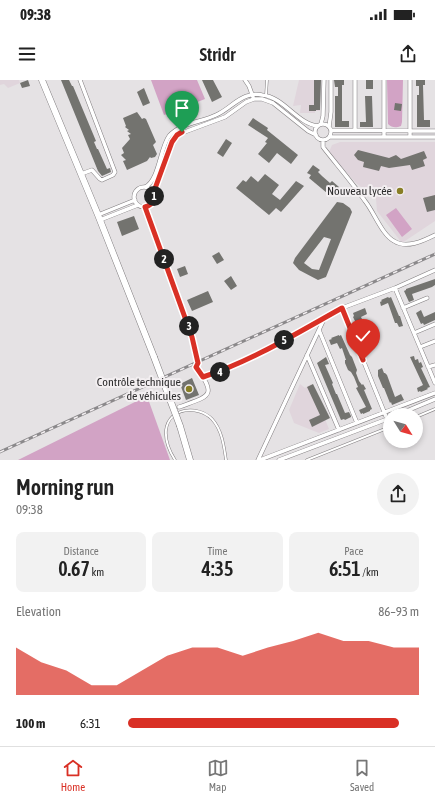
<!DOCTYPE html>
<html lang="en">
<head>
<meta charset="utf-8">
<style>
	body { margin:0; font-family:"Asap Condensed",sans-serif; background:#f2f2f2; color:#222; height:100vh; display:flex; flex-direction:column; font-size:15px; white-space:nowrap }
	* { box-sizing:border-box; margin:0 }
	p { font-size:13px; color:#767676 }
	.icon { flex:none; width:22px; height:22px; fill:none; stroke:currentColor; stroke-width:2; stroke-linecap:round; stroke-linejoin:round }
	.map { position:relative; height:380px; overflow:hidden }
	.panel { display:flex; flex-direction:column; background:#fff; flex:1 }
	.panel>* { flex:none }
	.needle { width:26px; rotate:127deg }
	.fabs { position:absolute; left:383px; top:328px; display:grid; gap:8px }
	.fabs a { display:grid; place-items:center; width:40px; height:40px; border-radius:50%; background:#fff; box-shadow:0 2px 6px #0003; font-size:20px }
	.pin { position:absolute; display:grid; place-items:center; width:34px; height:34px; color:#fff; margin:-41px -17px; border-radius:50% 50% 50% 0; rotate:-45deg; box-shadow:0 0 4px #0007 }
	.pin .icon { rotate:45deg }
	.km { position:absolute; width:20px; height:20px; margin:-10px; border-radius:50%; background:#222; color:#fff; font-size:11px; line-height:20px; text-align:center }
	.round { display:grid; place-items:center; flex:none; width:42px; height:42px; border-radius:21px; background:#f2f2f2 }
	.summary { display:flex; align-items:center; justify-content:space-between; height:68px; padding:0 16px }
	h1 { font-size:22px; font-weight:600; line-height:30px }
	.metrics { display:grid; grid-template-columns:repeat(3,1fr); gap:6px; height:68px; padding:4px 16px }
	.metrics div { display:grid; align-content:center; border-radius:8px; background:#f2f2f2; text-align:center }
	.metrics b { font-size:20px; font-weight:600 }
	.metrics small { font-size:11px; font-weight:400 }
	.metrics p { font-size:11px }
	.chart { height:112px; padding:8px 16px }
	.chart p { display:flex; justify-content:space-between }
	.chart svg { width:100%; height:72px; margin-top:4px; fill:#d93025; opacity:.7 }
	ul { padding:0 16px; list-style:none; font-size:13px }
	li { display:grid; grid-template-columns:64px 48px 1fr; align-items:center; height:30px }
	li i { height:10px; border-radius:5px; background:#d93025 }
	.status { display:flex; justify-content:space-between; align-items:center; height:28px; padding:0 20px; background:#fff; direction:ltr }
	.status svg { height:11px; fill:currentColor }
	header { display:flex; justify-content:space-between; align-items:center; height:52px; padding:0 16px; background:#fff; font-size:18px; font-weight:600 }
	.tab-bar { display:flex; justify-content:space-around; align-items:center; height:56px; border-top:1px solid #e0e0e0; background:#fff; font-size:11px; color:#767676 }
	.tab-bar a { display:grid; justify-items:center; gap:2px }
	.tab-bar .on { color:#d93025 }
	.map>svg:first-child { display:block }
</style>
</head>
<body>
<div class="status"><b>09:38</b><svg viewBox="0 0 49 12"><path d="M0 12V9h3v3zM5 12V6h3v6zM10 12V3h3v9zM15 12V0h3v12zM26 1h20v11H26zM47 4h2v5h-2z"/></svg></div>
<header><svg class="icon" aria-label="menu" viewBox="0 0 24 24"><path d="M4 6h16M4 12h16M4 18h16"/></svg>Stridr<svg class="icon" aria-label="share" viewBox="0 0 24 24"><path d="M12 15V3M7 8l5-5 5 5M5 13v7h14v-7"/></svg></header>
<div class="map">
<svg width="435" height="380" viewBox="0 0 435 380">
	<rect width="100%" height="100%" fill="#e5e2e4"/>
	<path fill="#e0d5dc" d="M 0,0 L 19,0 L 20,3 L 8,8 L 4,4 L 0,5 Z
		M 299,0 L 320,0 L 320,31 L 315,31 L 315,33 L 300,33 L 301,25 L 293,26 Z
		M 340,62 L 435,62 L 435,141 L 402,163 L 377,131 L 376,119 L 356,103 L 329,72 L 332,65 Z
		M 300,304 L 305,308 L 311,304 L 329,349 L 319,353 L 294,343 L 289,330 Z"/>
	<path fill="#d2a3c5" d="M 151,0 L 197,0 L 205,19 L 164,35 Z
		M 387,0 L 403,0 L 402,42 L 401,46 C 396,48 392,48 388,44 Z
		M 396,128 L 412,149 L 402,157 L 386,135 Z
		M 147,316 L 170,380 L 18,380 Z"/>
	<path fill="#73736f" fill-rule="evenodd" d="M 28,0 L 30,6 L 22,8 L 20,3 Z
		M 61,0 L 69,0 L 72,6 L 73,6 L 96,61 L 94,62 L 97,69 L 98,69 L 107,89 L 110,88 L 111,92 L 102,96 L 98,91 Z
		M 202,0 L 213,0 L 222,17 L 212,22 Z
		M 314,0 L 321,0 L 320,30 L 316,30 L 316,31 L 309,31 L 309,25 L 314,25 Z
		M 334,0 L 344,0 L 344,5 L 342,5 L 342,41 L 349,41 L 349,47 L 335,47 L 335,16 L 338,16 L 338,7 L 335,7 Z
		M 366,0 L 373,0 L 373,9 L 366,9 Z
		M 416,0 L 425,0 L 425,5 L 423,5 L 424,40 L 430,40 L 430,47 L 417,47 L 417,15 L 419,15 L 419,6 L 416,6 Z
		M 144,8 L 150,23 L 143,26 L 137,12 Z
		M 365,16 L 372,16 L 373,47 L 360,47 L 360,42 L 366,42 Z
		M 395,23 L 402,24 L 401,31 L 394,30 Z
		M 137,32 L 142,39 L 144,38 L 146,39 L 156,62 L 153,65 L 157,74 L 155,77 L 151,78 L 150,77 L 147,81 L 127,90 L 123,81 L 126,80 L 121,75 L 124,73 L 122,68 L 130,59 L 128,55 L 131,54 L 127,51 L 129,50 L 125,47 L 126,46 L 123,38 Z
		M 253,38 L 268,48 L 267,50 L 298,75 L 291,84 L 277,73 L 269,83 L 258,74 L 267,63 L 265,62 L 268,58 L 248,45 Z
		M 226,59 L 232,63 L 223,77 L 217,73 Z
		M 358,70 L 389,78 L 396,75 L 401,79 L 424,71 L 427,78 L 423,80 L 425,86 L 412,90 L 410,85 L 389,88 L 381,86 L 379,91 L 363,87 L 364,82 L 358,80 L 354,75 Z
		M 313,85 L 320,90 L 318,92 L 322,96 L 330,103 L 332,101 L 339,107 L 333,113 L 329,110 L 327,113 L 309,98 L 311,95 L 307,93 Z
		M 265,94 L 279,105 L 272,114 L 280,120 L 296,101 L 304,106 L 281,132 L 276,128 L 269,135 L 236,108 L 243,100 L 246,102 L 251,96 L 258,102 Z
		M 435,115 L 435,130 L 427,132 L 423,118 Z
		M 337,122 L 343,123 L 350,128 L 352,132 L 326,197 L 318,200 L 299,190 L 293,183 L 295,178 ZM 324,157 L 331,159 L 319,190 L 312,189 L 304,183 Z
		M 134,136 L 139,149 L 122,156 L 117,142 Z
		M 219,172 L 224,180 L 217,184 L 212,176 Z
		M 185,186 L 188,194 L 180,197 L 177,189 Z
		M 231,196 L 237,206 L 231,210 L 224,201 Z
		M 435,199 L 435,205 L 432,207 L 412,214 L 414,220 L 409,222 L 404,211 L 406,210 L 406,209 Z
		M 208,211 L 213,222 L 192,231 L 187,220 Z
		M 388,217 L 389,218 L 391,217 L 399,236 L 400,236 L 403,246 L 399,247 L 397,243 L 395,243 L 388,223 L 381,226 L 380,222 L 382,221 L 381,220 Z
		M 365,228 L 367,234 L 361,237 L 371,258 L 372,260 L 370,261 L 372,266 L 368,268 L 364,264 L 359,251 L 360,251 L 353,237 L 354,236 L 353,233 Z
		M 421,230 L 424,237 L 435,232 L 435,240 L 424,245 L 423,243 L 421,244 L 416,233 Z
		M 339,255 L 339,256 L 341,255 L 350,275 L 352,277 L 357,290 L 356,293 L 359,301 L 362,305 L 363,304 L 366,309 L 364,310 L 372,329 L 370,330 L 370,331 L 363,334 L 363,333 L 361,334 L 359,330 L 366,327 L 356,308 L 358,307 L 354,297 L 351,292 L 348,290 L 345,283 L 345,280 L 346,280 L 342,268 L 340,269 L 337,263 L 331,265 L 329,260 L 332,259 L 331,258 Z
		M 414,276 L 415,280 L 418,279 L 419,283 L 421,282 L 423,287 L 421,288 L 430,307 L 427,308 L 428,309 L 421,312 L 420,311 L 418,312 L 417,308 L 423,305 L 410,277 Z
		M 326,277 L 329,284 L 325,285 L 333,303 L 332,304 L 336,314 L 337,314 L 345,333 L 349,332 L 351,336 L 351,337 L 345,340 L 344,339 L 341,340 L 317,283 Z
		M 382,288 L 384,293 L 385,293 L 387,295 L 395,317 L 401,314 L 404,320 L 392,325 L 391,322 L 390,323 L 384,308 L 383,308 L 378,296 L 378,290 Z
		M 192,298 L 199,315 L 186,320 L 180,304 Z
		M 313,304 L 330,338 L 312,347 L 309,340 L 320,335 L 307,307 Z"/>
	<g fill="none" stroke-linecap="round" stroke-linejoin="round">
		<defs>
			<path id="lane" d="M 266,15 L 267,0
				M 203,297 C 246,283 285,259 324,238
				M 416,337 L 435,329
				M 175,380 C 170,372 165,360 166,350 C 169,327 198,325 212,339 C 222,350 224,366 226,380
				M 307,380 L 390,347"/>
			<path id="street" d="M 80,0 L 115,92 L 113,95 L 102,100 L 100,99 L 92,90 L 81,94
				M 245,0 L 249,6 L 253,17
				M 355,0 L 355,50
				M315 52a8 8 0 1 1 16 0a8 8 0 1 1-16 0Z
				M 321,44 L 323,36 L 324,0
				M 329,47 L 331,32 L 331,0
				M 331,50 L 435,51
				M 329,57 L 435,57
				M 384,57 L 384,0
				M 410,57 L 410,0
				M 323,60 L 323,67 C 337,85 352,102 365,121 C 374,132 382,155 394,161 C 406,169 423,161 435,155
				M 145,107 C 159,101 160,68 169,56 C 180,43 202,42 216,35 C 228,30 235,20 247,16 C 252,14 258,14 262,15 C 284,17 297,44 318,46
				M134 117a10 10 0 1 1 20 0a10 10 0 1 1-20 0Z
				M 153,114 L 169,66 L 174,58 L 182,53 L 225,37 L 246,22 L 254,19 L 262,19 L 273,23 L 308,51 L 316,55
				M 145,127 L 193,257 L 197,283 L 196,287 C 218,317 209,316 179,327
				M 98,135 L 135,120
				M 100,140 L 138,125
				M 395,208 L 435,303
				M 342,228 L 387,339
				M 403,228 L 427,218
				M 319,250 L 357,343
				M 414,253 L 435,244
				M 420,267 L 435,261
				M 307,275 L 339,350
				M 428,287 L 435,285
				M 397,335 L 435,319
				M 258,380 L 325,237 L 342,228 L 395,208 L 435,190
				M 260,380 L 435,313
				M 279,380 L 390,338"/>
			<path id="primary" d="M 42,0 L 98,135 L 154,277
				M 180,346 L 190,380"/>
		</defs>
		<use href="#lane" stroke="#807d7f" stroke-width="3"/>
		<use href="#street" stroke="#807d7f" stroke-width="4.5"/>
		<use href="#primary" stroke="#807d7f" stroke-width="7"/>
		<use href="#lane" stroke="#fff" stroke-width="2"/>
		<use href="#street" stroke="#fff" stroke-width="3.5"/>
		<use href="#primary" stroke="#fff" stroke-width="6"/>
		<defs>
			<path id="rail" d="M 0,372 L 435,174"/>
		</defs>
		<use href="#rail" stroke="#8b898b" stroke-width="3"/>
		<use href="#rail" stroke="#f3eff1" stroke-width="1.5" stroke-dasharray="4.5" stroke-linecap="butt"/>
		<defs>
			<path id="primary-bridge" d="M 154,277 L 180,346"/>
		</defs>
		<use href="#primary-bridge" stroke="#807d7f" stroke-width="7" stroke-linecap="butt"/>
		<use href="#primary-bridge" stroke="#fff" stroke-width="6"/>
	</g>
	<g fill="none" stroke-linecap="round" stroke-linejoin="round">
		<defs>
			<path id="route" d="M 182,52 L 177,55 L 172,62 L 153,114 C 155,121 152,125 145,127 L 192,257 L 198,283 L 196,287 L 203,297 C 252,281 297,253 342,228 L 363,280"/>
		</defs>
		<use href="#route" stroke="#fff" stroke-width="8"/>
		<use href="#route" stroke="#d93025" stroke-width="5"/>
	</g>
	<g fill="#887e25" stroke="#f3eff1" stroke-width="1.5">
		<circle cx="400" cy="111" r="4"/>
		<circle cx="189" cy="309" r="4"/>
	</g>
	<g text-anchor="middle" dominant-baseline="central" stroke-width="4" stroke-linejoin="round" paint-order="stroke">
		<g font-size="12" fill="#2d2c2d" stroke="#f3eff1" text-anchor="end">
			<text x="392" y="111">Nouveau lycée</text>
			<text x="181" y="302">Contrôle technique<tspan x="181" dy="14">de véhicules</tspan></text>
		</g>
	</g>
</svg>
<div class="fabs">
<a><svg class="needle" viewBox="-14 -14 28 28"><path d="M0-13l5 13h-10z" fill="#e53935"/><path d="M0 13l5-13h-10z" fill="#767676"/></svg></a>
</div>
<div class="pin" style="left:182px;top:52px;background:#1e9e55"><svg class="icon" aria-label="arrive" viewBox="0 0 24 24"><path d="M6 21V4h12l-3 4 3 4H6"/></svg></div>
<div class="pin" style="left:363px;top:280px;background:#d93025"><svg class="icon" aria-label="check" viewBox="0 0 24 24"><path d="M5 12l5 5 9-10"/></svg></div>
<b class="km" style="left:154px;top:116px">1</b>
<b class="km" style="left:164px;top:179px">2</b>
<b class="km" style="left:189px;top:246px">3</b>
<b class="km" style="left:220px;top:292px">4</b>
<b class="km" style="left:284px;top:260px">5</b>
</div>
<section class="panel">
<div class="summary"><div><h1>Morning run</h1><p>09:38</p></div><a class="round"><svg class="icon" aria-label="share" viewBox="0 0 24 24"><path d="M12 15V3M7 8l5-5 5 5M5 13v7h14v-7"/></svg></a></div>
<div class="metrics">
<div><p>Distance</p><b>0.67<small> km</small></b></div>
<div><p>Time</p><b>4:35</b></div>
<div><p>Pace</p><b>6:51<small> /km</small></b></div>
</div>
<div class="chart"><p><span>Elevation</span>86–93 m</p>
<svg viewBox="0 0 160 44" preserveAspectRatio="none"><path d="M0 44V15L10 24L20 29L30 38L40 38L50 29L60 20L70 15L80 15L90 20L100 15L110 11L120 6L130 11L140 11L150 15L160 15V44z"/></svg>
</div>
<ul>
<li><b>100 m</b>6:31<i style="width:93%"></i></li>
</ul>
</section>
<nav class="tab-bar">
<a class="on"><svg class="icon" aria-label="home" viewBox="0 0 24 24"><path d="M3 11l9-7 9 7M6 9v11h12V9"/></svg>Home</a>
<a><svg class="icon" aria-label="map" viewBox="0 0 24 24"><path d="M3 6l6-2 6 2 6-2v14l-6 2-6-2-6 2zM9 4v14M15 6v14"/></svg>Map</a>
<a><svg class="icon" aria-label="saved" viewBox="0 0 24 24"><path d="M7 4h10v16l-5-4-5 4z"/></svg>Saved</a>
</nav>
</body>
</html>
